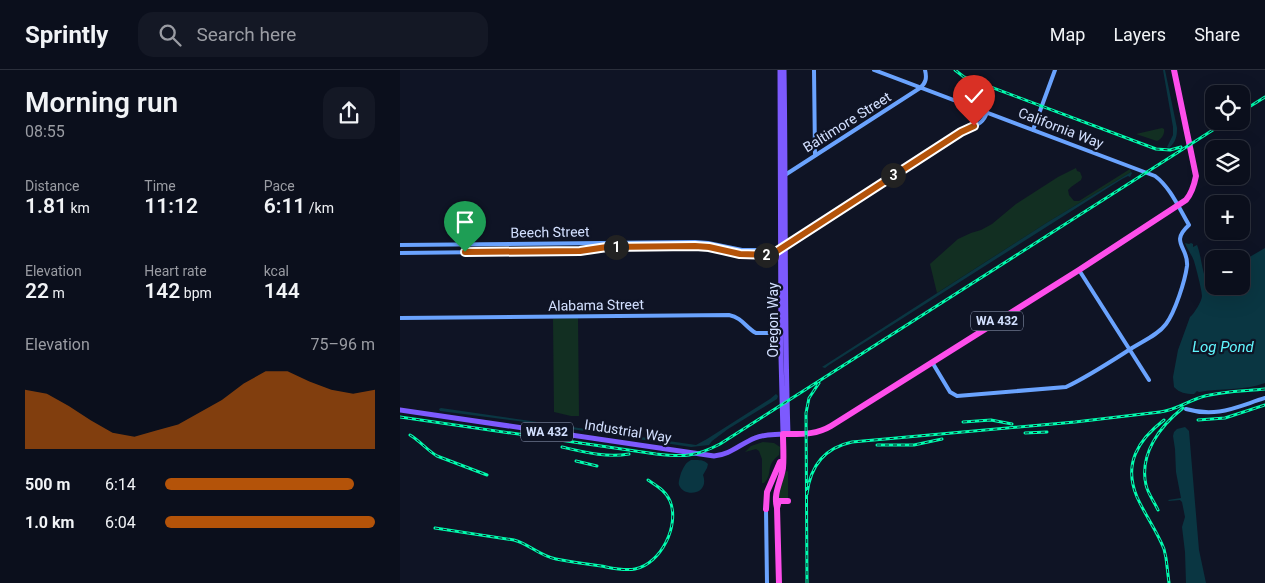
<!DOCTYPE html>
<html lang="en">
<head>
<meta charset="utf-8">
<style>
	body { margin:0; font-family:Roboto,sans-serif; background:#141825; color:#f1f3f6; height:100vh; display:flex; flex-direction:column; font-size:19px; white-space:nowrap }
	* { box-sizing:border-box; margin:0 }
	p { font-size:16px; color:#9a9ca3 }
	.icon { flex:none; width:28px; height:28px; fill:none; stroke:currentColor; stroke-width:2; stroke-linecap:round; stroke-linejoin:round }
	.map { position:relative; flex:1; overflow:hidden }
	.drawer { display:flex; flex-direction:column; background:#0b0f1c; width:400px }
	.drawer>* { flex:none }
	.tools { position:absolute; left:805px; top:15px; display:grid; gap:10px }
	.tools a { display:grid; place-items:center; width:45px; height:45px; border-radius:10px; background:#0b0f1c; box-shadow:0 5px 20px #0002,0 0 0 1px #2b2f3b; font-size:25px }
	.pin { position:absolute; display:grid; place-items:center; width:42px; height:42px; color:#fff; margin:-51px -21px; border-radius:50% 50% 50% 0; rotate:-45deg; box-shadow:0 0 5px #0007 }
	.pin .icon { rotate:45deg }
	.km { position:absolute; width:25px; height:25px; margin:-12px; border-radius:50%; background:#222; color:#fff; font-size:14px; line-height:25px; text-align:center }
	.round { display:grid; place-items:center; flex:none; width:52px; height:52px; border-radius:15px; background:#141825 }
	.summary { display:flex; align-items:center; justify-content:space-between; height:85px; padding:0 25px }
	h1 { font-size:28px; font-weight:600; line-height:38px }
	.stats { display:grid; grid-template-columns:repeat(3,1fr); gap:8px; height:85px; padding:5px 25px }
	.stats div { display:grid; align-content:center }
	.stats b { font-size:21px; font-weight:600 }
	.stats small { font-size:14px; font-weight:400 }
	.stats p { font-size:14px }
	.chart { height:140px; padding:10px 25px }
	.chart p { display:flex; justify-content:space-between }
	.chart svg { width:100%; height:90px; margin-top:5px; fill:#b45309; opacity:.7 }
	ul { padding:0 25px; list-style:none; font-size:16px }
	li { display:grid; grid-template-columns:80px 60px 1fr; align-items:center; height:38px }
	li i { height:12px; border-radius:6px; background:#b45309 }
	header { display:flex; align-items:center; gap:30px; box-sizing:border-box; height:70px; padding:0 25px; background:#0b0f1c; border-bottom:1px solid #2b2f3b }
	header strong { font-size:24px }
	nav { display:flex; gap:28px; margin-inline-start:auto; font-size:18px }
	.search { width:350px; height:45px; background:#141825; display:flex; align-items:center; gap:12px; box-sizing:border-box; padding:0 18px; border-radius:15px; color:#9a9ca3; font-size:19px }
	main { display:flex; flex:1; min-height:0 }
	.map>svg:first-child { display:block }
</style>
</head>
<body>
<header>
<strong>Sprintly</strong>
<div class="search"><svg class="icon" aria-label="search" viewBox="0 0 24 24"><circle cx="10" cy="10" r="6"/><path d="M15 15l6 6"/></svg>Search here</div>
<nav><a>Map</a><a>Layers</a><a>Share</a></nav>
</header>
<main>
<section class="drawer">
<div class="summary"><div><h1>Morning run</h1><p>08:55</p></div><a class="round"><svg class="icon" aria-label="share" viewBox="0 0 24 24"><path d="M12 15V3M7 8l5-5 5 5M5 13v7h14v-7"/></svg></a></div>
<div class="stats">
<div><p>Distance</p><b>1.81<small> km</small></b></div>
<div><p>Time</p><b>11:12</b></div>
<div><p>Pace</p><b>6:11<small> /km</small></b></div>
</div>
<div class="stats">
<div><p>Elevation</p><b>22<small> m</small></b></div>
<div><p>Heart rate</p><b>142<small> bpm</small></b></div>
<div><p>kcal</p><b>144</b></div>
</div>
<div class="chart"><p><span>Elevation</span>75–96 m</p>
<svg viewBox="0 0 160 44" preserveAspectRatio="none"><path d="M0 44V15L10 17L20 23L30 30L40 36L50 38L60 35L70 32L80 26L90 20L100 12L110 6L120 6L130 11L140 15L150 17L160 15V44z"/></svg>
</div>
<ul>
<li><b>500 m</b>6:14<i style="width:90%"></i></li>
<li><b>1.0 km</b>6:04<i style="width:100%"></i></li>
</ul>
</section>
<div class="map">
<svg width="865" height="513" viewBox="0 0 865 513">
	<rect width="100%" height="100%" fill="#0f1425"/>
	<path fill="#122f22" d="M 762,58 L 764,59 C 765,63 762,69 757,71 L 736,64 Z
		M 676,98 L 677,101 L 680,102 L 682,107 L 681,110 L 671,117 L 668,120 L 669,125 L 674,131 L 679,131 L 730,99 L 731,102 L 648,152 L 537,223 L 530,194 L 558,169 L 571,163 L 581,160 L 592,154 L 616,134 L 658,107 Z
		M 178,248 L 179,346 L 171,346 L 154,342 L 153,249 Z
		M 363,372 L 374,373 L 380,377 L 379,385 C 364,397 374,403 364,413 L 362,413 L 362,389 L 359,381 L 356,379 L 345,382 L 351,376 Z
		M 388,401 L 388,431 L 378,431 L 378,425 L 385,402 Z"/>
	<path fill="#0a3642" d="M 763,0 L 765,0 L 777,58 C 777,66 776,72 769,78 L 767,77 L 773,65 L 773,57 Z
		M 731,102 L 732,103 L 730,107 L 728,106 L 722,109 L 429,295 L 425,298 L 422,297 L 648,152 Z
		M 785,173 L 789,174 L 791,173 L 793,174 L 793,177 L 797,175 C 802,187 802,208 810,216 L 814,214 L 814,216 L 841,216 L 841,192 L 865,178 L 865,313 C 844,321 820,318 799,322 L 797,321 L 794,324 C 785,324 780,323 774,317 L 773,307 L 778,280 L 790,247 C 794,244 802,231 802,226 C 802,220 796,198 794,191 C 792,185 787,179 785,173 Z
		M 376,324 L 378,326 L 377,329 L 328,359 L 312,371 L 309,375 L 291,377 L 118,351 L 40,341 L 39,339 L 41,338 L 296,375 L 307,369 L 370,329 Z
		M 785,357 L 789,361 L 799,480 L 806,513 L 786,513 L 785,482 L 782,457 L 785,447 L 782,432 L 780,430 L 769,431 L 768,430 L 781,428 L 776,402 L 775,379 L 773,366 L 774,362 L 777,359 Z
		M 291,390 C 297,390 304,389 308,394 L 307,398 L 303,405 C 310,425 284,428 279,415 C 278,412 280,407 281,403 C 284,397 285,393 291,390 Z"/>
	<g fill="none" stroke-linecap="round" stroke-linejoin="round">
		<path stroke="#6aa3fe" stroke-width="4" d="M 414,0 L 415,85
			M 474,0 L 755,106 C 770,117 779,138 789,155 C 769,173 789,177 787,196 C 785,211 775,242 766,254 C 758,265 743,271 732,278 C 710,292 689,306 666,317 L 557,326 L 550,322 L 532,292
			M 633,60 L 655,0
			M 385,105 L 520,18 C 526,13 527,8 525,0
			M 0,175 L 295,172 L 308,173 L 342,180 L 375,180 L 381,178 L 561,62 C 572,56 583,56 587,42
			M 0,183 L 180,181 L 207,177 L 295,176 L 309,177 L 340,184 L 381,185
			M 679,200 L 749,310
			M 0,248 L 329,245 C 343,248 345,257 356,263 L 381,263
			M 786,339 C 817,348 836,337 865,328
			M 366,439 L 367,513"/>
		<path stroke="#7d5afe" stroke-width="5" d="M 384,0 C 386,121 384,243 388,364
			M 0,340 L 314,386 C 330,385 340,374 355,368 C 364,364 374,365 383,364 L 381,287 L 380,0"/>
		<path stroke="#fe4eeb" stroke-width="6" d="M 378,431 L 388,431
			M 378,434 L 377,438 L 379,513
			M 377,438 C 373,423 381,412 383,398 C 384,387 383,375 383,364 C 401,364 416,365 431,356 L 679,200 L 786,130 C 792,123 794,116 796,106 L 774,0
			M 366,439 L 367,422 L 380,392"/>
		<defs>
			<path id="rail" d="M 555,0 L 564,7 L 756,79 L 770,80 L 781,77
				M 841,42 L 865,27
				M 0,347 L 256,384 C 284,387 295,387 320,374 L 827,51
				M 764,350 C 738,370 723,394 737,427 C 745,445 757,461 764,479 L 766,488 L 769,513
				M 798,350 L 825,348 L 865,335
				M 563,352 L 591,350 L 612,354
				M 625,363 L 647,362
				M 10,365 C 20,371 27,380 37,386 L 87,405
				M 477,375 L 514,375 L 542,369
				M 162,377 C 184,382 206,388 229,384
				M 176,391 L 197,396
				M 407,424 C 410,397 424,378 452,372 L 675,352 L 760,342 C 777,340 789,330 805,326 C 824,321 845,321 865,319
				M 758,440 C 754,431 748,424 746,415 C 739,384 760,356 783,338
				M 35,458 L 114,470 C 129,474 140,486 156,489 C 171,492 186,494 201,496 C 212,498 224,501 235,499 C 261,494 280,455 270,431 C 266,421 257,416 248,410
				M 407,513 L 406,343 L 409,328 L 419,313"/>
		</defs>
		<use href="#rail" stroke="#01fcae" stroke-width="3"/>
		<use href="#rail" stroke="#0f1425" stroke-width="1" stroke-dasharray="4" stroke-linecap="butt"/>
	</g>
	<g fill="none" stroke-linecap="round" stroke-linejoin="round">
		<defs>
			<path id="route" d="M 65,182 L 180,181 L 207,177 L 295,176 L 309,177 L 340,184 L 371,185 L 561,62 L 574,56"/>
		</defs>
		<use href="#route" stroke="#fff" stroke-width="10"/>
		<use href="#route" stroke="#b45309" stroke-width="6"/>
	</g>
	<g text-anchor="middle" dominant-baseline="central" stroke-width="4.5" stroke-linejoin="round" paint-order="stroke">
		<g fill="#0f1425" stroke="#98a3be" stroke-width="1">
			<rect x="571" y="241.5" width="52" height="19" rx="4"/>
			<rect x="121" y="352.5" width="52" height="19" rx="4"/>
		</g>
		<g font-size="12" font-weight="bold" fill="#d3e0ff">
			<text x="597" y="251">WA 432</text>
			<text x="147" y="362">WA 432</text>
		</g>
		<g font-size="14" fill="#d3e0ff" stroke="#0f1425">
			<text transform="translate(447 52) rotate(-32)">Baltimore Street</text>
			<text transform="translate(661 58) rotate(21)">California Way</text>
			<text transform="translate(150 162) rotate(-1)">Beech Street</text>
			<text transform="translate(196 235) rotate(-1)">Alabama Street</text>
			<text transform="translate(373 250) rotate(-90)">Oregon Way</text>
			<text transform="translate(228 361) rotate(9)">Industrial Way</text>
		</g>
		<g font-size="15" font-style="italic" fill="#61f6fe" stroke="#0f1425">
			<text x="823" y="277">Log Pond</text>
		</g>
	</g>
</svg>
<div class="tools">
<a><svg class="icon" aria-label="locate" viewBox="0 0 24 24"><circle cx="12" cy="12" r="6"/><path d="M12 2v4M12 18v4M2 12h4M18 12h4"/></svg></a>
<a><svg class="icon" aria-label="layers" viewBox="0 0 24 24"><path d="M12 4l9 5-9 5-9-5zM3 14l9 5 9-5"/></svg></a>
<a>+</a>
<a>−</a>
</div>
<div class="pin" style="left:65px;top:182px;background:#1e9e55"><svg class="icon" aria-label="arrive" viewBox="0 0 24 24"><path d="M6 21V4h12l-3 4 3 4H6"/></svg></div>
<div class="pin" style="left:574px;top:56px;background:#d93025"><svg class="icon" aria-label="check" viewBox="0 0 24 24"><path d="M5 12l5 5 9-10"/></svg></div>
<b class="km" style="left:216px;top:177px">1</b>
<b class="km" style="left:366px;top:185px">2</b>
<b class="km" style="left:493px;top:105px">3</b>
</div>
</main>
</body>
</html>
